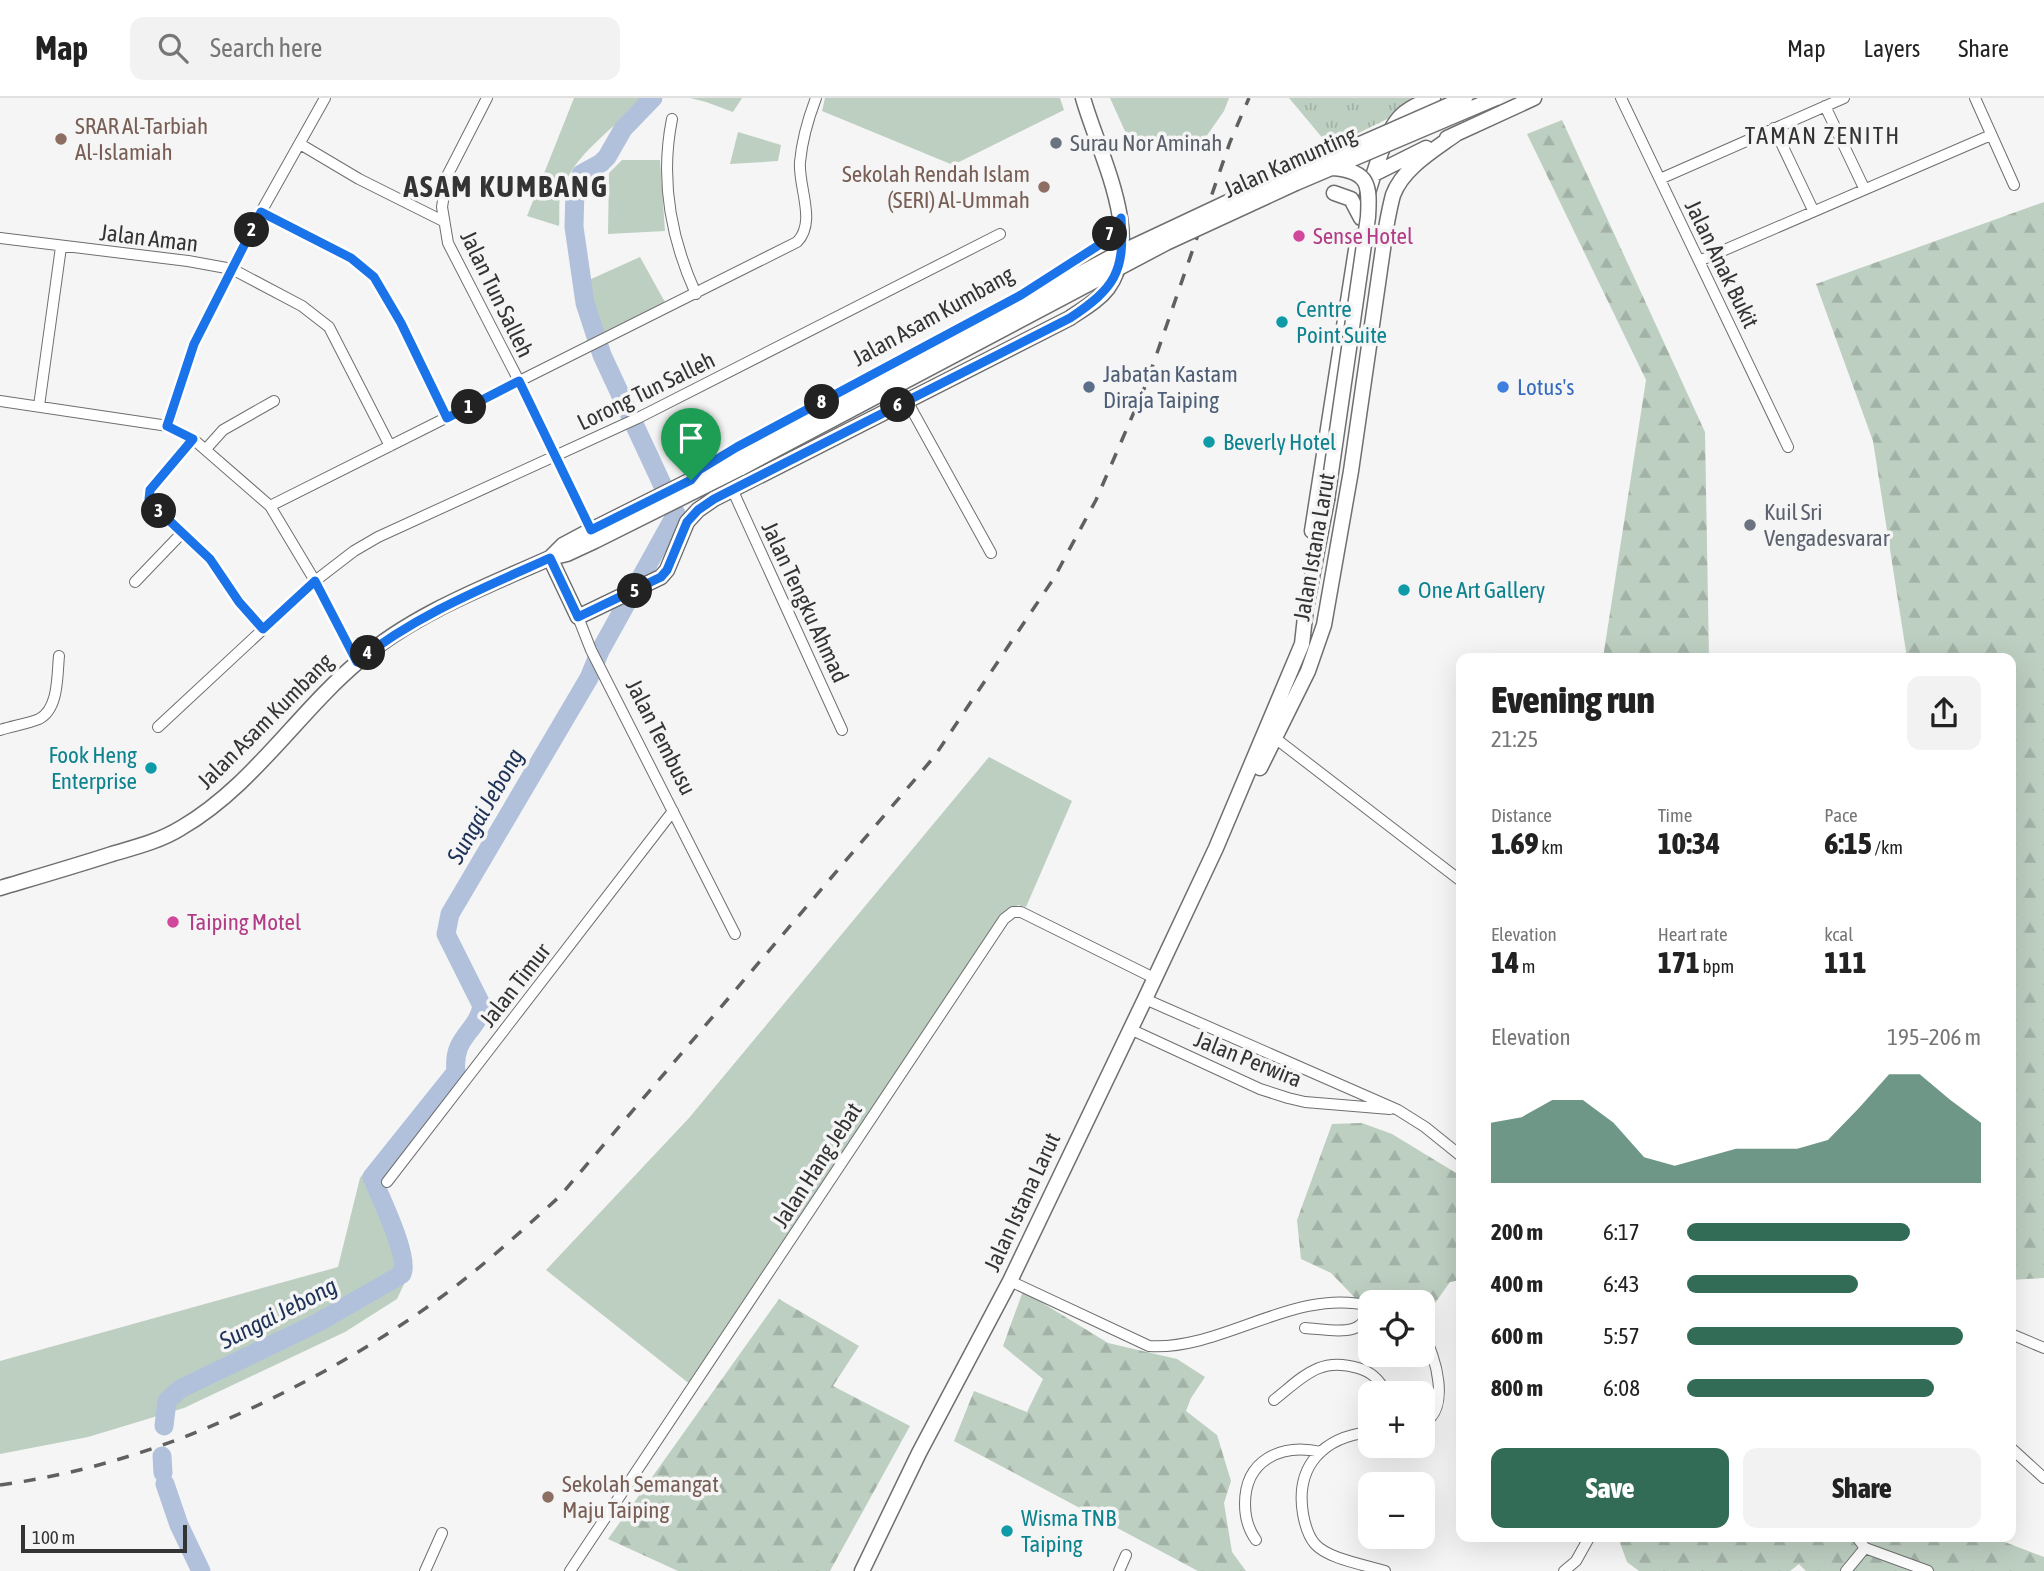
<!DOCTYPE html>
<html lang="en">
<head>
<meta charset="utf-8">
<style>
	body { margin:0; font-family:"Asap Condensed",sans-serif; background:#f2f2f2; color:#222; height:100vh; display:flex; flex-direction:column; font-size:26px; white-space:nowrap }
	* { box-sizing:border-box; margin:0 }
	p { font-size:23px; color:#767676 }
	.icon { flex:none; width:38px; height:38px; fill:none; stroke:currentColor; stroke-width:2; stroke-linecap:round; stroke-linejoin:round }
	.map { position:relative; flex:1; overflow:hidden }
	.details { position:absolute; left:1456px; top:555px; width:560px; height:889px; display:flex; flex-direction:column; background:#fff; border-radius:14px; box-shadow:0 7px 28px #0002 }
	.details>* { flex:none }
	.fabs { position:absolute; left:1358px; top:1192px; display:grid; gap:14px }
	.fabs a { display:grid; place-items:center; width:77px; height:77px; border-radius:14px; background:#fff; box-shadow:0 7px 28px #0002; font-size:35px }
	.scale { position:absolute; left:21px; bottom:18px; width:166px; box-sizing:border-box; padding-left:7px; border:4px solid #343434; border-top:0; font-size:19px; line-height:24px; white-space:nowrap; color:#343434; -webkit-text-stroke:5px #f5f5f6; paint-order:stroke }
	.pin { position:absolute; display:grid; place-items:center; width:60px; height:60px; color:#fff; margin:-72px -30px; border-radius:50% 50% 50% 0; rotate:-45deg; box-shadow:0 0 7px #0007 }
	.pin .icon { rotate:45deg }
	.km { position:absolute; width:35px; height:35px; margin:-18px; border-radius:50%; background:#222; color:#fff; font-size:19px; line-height:35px; text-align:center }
	.round { display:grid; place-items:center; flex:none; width:74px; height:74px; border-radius:14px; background:#f2f2f2 }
	.headline { display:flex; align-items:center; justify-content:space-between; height:119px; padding:0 35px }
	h1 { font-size:38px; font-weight:800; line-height:52px }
	.figures { display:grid; grid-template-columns:repeat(3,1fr); gap:10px; height:119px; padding:7px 35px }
	.figures div { display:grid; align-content:center }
	.figures b { font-size:30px; font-weight:800 }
	.figures small { font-size:19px; font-weight:400 }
	.figures p { font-size:19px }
	.chart { height:196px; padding:14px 35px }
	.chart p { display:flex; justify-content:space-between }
	.chart svg { width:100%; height:126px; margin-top:7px; fill:#326c56; opacity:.7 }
	.primary-button { display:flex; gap:14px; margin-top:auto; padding:14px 35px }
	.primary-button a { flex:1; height:80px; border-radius:14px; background:#326c56; color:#fff; font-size:28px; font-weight:800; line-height:80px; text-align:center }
	.primary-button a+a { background:#f2f2f2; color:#222 }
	ul { padding:0 35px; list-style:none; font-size:23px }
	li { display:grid; grid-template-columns:112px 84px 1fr; align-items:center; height:52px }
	li i { height:18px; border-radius:9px; background:#326c56 }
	header { display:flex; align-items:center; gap:42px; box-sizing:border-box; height:98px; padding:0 35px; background:#fff; border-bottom:2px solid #e0e0e0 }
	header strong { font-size:33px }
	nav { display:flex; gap:38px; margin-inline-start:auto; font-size:24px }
	.search { width:490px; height:63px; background:#f2f2f2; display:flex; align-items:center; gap:18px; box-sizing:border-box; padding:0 24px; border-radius:14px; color:#767676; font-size:26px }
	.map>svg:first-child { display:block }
</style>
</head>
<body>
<header>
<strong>Map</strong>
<div class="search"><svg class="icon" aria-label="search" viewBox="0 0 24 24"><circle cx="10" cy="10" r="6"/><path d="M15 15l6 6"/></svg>Search here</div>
<nav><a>Map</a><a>Layers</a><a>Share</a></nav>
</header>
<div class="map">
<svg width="2044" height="1473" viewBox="0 0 2044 1473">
	<defs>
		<pattern id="forest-firs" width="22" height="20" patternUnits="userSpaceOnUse" patternTransform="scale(1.75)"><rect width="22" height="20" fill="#bdcfc1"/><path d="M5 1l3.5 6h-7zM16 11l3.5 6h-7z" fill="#a3b2a6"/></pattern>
		<pattern id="park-tufts" width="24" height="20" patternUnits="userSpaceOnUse" patternTransform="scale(1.75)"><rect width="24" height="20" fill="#bdcfc1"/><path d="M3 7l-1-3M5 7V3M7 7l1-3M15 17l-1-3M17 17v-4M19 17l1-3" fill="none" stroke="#a3b2a6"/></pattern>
	</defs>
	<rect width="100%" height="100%" fill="#f5f5f6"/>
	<path fill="#bdcfc1" d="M 574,0 L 641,0 C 615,32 574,54 561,95 C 558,104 560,118 559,128 L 527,118 Z
		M 690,0 L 742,0 L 733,14 L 706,4 Z
		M 825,0 L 1060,0 L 1064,12 L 953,67 L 822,13 Z
		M 1110,0 L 1229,0 L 1224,13 L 1201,46 L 1129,42 Z
		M 738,34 L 781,47 L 778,63 L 730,66 Z
		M 622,62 L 660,62 L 665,133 L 608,136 L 609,75 Z
		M 640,159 L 666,206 L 603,240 L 591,206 L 589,182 Z
		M 989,659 L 1072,703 L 1026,809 L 1018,807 L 1004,815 L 691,1287 L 546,1172 L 689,1020 Z
		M 367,1071 L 399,1157 L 405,1184 L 397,1201 L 345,1234 L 184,1310 L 88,1339 L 0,1356 L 0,1263 L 338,1169 L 360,1080 Z"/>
	<path fill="url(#forest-firs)" d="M 1562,22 L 1705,334 L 1709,560 L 1603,560 L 1646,282 L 1527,36 Z
		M 2044,104 L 2044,1180 L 2011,1182 L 2011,560 L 1907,560 L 1873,343 L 1816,186 Z
		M 1362,1025 L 1392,1036 L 1461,1078 L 1461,1182 L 1450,1184 L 1433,1208 L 1423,1208 L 1423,1204 L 1371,1204 L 1357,1202 L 1331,1175 L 1301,1161 L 1297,1122 L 1332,1026 Z
		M 1023,1193 L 1108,1245 L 1177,1261 L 1205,1279 L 1191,1300 L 1186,1313 L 1217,1337 L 1231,1383 L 1224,1405 L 1232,1454 L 1246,1473 L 1198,1473 L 954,1343 L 974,1293 L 1027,1314 L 1043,1281 L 1003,1248 Z
		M 779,1201 L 859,1248 L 833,1288 L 910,1328 L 830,1473 L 678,1473 L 608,1441 Z
		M 1623,1438 L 1992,1439 L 2044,1459 L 2044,1473 L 1806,1473 L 1799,1466 L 1790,1473 L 1639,1473 L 1627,1464 L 1619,1442 Z"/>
	<path fill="url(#park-tufts)" d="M 1289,0 L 1430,0 L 1330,49 Z"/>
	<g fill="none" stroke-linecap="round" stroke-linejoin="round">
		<path stroke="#b2c1db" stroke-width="19" d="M 164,1328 L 167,1303 L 180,1291 L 319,1224 L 402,1176 C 410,1159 380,1099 372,1079 L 456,974 C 452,938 477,935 482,908 L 446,836 L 450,816 L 589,580 L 600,553 L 676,416 L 602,257 L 585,205 L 574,129 L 575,91 L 581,76 L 601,65 L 607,59 L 623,31 L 653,0
			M 162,1358 L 163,1375
			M 165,1386 L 179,1427 L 201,1473"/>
		<defs>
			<path id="street" d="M 487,0 L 447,78 L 442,109 L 448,145 L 519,283 L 593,437
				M 1621,0 L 1788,349
				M 1975,0 L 2014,87
				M 1825,8 L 1864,90
				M 672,21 C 660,81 671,141 696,196
				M 1774,30 L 1813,112
				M 300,46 L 359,81 L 443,123
				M 1660,81 L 1844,0
				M 261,114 L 351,160 L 374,179 L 401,225 L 447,320
				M 0,140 L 188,163 L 232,171 L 302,208 L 329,229 L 390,348
				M 1699,163 L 1991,37
				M 0,303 L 168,328 L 193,341 L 270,408 L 315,483 L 357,564
				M 907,303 L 991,455
				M 39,308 L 61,149
				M 168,328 L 194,246 L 261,114 L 325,0
				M 193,341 L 150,392 L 149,401 L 156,410 L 210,461 L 239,504 L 263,531
				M 206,351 L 223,332 L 274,303
				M 698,373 L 737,349 L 1021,197 L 1099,147 L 1121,120
				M 732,391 L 842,632
				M 270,408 L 797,144 C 817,124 798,89 800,64 C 802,42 808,21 816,0
				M 135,484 L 182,435
				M 578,519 L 591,552 L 735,836
				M 158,629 L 315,483 L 354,453 L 378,439 L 638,320 L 1000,136
				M 0,632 C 12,628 27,626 39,621 C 59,611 57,577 59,558
				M 1275,640 L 1461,783
				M 1145,901 L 1398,1012 L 1425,1029 L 1461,1058
				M 1130,931 L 1260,991 L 1288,1000 L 1305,1004 L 1390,1011
				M 387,1084 L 673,713
				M 1010,1183 L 1149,1248 C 1222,1253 1294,1189 1370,1208
				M 1305,1230 C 1328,1231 1371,1243 1366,1206
				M 2011,1236 L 2044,1250
				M 1423,1237 C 1436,1257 1451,1312 1423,1325
				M 1274,1302 C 1302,1280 1319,1258 1358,1270 C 1372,1274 1380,1282 1386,1295
				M 1370,1334 C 1323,1339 1295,1368 1303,1416 C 1305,1427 1308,1438 1315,1446 C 1328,1461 1366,1467 1385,1473
				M 2011,1350 L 2044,1380
				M 1856,1438 L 1865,1450 L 1928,1473
				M 1256,1442 C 1248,1431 1245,1420 1245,1406 C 1245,1362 1281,1345 1321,1354
				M 425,1473 L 442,1435
				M 570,1473 L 1004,821 L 1013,814 L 1021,814 L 1154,880
				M 1119,1473 L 1126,1457
				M 1564,1473 L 1576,1463 L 1590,1438
				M 1846,1473 L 1865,1450"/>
			<path id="secondary" d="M 1447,40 L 1534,0
				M 1374,76 L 1426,50
				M 1334,95 L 1351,101 L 1361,120
				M 1367,98 C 1374,76 1384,37 1399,20 C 1408,10 1421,5 1433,0
				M 1312,433 L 1358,139
				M 551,459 L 563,447 L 591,432 L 735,360
				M 550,460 L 578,519 L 661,479 L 667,472 L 687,424 L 698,412 L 714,401 L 1070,220 C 1083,211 1098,203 1108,190 C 1145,139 1098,54 1083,0
				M 1260,670 L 1308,573 L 1324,527 L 1351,373 L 1386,130 C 1388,119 1390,108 1393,97 C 1403,70 1434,52 1456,36
				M 0,790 C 37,779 75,768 112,756 C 136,749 160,743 181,730 C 252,689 298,614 359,563 C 413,516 485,489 550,460 L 567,456 L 595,443 L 741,370
				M 862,1473 L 919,1355 L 1010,1183 L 1145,901 L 1216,750 L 1302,546 L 1306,510 L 1327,402"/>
		</defs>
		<use href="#street" stroke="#6f6f70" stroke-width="12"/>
		<use href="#secondary" stroke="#6f6f70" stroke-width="17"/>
		<use href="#street" stroke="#fff" stroke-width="10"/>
		<use href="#secondary" stroke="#fff" stroke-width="14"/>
		<path stroke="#606060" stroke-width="3.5" stroke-dasharray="12 12" stroke-linecap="butt" d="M 0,1387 C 117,1371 220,1330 323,1274 C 368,1249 411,1222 452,1191 C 490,1162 525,1130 560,1098 L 934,659 L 1054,480 L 1096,402 L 1147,284 L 1230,44 L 1249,0"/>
		<defs>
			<path id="secondary-bridge" d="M 735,360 L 1113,158 L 1228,104 L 1465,0
				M 741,370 L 1166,145 L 1296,85 L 1496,0
				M 1327,402 L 1368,119 C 1370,87 1369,73 1333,70"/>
		</defs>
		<use href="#secondary-bridge" stroke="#6f6f70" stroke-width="17" stroke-linecap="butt"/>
		<use href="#secondary-bridge" stroke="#fff" stroke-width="14"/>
	</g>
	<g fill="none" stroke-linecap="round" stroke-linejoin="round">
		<defs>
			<path id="route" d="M 261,114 L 351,160 L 374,179 L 401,225 L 447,320 L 519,283 L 591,432 L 691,382 L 699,372 L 737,349 L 1021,197 L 1099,147 L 1121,120 C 1125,174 1115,190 1070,220 L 714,401 L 698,412 L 687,424 L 667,472 L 661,479 L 578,519 L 550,460 C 483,490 414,518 357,564 L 315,483 L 263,531 L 239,504 L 210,461 L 156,410 L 149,401 L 150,392 L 193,341 L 167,328 L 194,246 Z"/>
		</defs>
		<use href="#route" stroke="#fff" stroke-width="14"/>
		<use href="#route" stroke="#1a73e8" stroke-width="9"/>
	</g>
	<g fill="#8d6e63" stroke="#f5f5f6" stroke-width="2.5">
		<circle cx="61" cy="41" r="7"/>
		<circle cx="1044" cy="89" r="7"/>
		<circle cx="548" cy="1399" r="7"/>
	</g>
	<g fill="#6b7280" stroke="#f5f5f6" stroke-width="2.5">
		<circle cx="1056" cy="45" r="7"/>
		<circle cx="1750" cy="427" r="7"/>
	</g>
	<g fill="#d1479c" stroke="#f5f5f6" stroke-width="2.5">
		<circle cx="1299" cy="138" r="7"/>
		<circle cx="173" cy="824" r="7"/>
	</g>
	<g fill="#0f9aa8" stroke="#f5f5f6" stroke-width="2.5">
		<circle cx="1282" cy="224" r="7"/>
		<circle cx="1209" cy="344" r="7"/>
		<circle cx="1404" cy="492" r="7"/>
		<circle cx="151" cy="670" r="7"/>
		<circle cx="1007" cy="1433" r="7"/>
	</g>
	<circle fill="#5c6f8a" stroke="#f5f5f6" stroke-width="2.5" cx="1089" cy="289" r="7"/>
	<circle fill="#3f7fe0" stroke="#f5f5f6" stroke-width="2.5" cx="1503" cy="289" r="7"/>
	<g text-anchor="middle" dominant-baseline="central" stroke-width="7" stroke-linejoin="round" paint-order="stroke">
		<g font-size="23" fill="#785e54" stroke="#f5f5f6" text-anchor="start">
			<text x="75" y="28">SRAR Al-Tarbiah<tspan x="75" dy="26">Al-Islamiah</tspan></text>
			<text x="1030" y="76" text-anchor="end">Sekolah Rendah Islam<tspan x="1030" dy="26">(SERI) Al-Ummah</tspan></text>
			<text x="562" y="1386">Sekolah Semangat<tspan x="562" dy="26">Maju Taiping</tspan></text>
		</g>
		<g font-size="23" fill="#5b616d" stroke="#f5f5f6" text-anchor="start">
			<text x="1070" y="45">Surau Nor Aminah</text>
			<text x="1764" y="414">Kuil Sri<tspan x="1764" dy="26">Vengadesvarar</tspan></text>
		</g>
		<g font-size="23" fill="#343434" stroke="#f5f5f6">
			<text transform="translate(1290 64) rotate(-24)">Jalan Kamunting</text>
			<text transform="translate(149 140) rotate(7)">Jalan Aman</text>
			<text transform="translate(1722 166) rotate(64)">Jalan Anak Bukit</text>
			<text transform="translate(497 196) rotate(64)">Jalan Tun Salleh</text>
			<text transform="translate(933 218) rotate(-29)">Jalan Asam Kumbang</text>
			<text transform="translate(646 293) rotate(-26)">Lorong Tun Salleh</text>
			<text transform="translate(1314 449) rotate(-80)">Jalan Istana Larut</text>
			<text transform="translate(805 504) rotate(65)">Jalan Tengku Ahmad</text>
			<text transform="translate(265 623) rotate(-45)">Jalan Asam Kumbang</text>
			<text transform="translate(661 639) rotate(63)">Jalan Tembusu</text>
			<text transform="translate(515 887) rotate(-52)">Jalan Timur</text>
			<text transform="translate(1248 961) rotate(22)">Jalan Perwira</text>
			<text transform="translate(817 1067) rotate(-57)">Jalan Hang Jebat</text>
			<text transform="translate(1022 1104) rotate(-65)">Jalan Istana Larut</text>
		</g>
		<g font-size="23" fill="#b23c85" stroke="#f5f5f6" text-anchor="start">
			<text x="1313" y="138">Sense Hotel</text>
			<text x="187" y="824">Taiping Motel</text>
		</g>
		<g font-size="23" fill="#0d838f" stroke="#f5f5f6" text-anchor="start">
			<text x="1296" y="211">Centre<tspan x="1296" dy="26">Point Suite</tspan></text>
			<text x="1223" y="344">Beverly Hotel</text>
			<text x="1418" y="492">One Art Gallery</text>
			<text x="137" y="657" text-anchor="end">Fook Heng<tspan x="137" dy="26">Enterprise</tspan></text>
			<text x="1021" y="1420">Wisma TNB<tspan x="1021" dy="26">Taiping</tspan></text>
		</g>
		<g font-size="23" fill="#4e5e75" stroke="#f5f5f6" text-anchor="start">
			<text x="1103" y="276">Jabatan Kastam<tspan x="1103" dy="26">Diraja Taiping</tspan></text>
		</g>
		<g font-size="23" fill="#366cbe" stroke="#f5f5f6" text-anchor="start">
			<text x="1517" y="289">Lotus's</text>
		</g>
		<g font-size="24" letter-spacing="2" fill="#343434" stroke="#f5f5f6">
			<text x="1823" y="37">TAMAN ZENITH</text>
		</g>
		<g font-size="24" font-style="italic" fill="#1e3257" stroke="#f5f5f6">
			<text transform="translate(485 708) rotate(-60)">Sungai Jebong</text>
			<text transform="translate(278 1215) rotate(-27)">Sungai Jebong</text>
		</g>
		<g font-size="30" font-weight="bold" letter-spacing="2" fill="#343434" stroke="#f5f5f6">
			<text x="506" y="88">ASAM KUMBANG</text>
		</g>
	</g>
</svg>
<div class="fabs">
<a><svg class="icon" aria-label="locate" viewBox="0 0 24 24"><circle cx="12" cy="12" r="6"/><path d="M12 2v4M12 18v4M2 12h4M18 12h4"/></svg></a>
<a>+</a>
<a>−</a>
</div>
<div class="scale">100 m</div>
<div class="pin" style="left:691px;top:382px;background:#1e9e55"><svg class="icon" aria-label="arrive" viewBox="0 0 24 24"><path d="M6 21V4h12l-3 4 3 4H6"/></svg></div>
<b class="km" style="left:469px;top:309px">1</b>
<b class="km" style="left:252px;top:132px">2</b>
<b class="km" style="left:159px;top:413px">3</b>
<b class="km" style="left:368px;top:555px">4</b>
<b class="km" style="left:635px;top:493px">5</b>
<b class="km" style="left:898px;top:307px">6</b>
<b class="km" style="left:1110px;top:136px">7</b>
<b class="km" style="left:822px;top:304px">8</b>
<section class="details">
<div class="headline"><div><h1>Evening run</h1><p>21:25</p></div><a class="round"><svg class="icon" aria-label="share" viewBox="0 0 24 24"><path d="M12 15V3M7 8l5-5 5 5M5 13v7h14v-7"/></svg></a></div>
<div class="figures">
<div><p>Distance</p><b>1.69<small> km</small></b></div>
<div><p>Time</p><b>10:34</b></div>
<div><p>Pace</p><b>6:15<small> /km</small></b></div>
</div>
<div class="figures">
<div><p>Elevation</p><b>14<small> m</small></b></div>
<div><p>Heart rate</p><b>171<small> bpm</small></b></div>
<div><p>kcal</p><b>111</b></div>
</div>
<div class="chart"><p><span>Elevation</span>195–206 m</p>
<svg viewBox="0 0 160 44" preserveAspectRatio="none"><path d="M0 44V23L10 21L20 15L30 15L40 23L50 35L60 38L70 35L80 32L90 32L100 32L110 29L120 18L130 6L140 6L150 15L160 23V44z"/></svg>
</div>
<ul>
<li><b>200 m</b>6:17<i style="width:76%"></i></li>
<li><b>400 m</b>6:43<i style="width:58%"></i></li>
<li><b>600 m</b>5:57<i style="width:94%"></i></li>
<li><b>800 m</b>6:08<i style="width:84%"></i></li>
</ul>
<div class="primary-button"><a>Save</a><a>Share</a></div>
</section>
</div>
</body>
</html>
